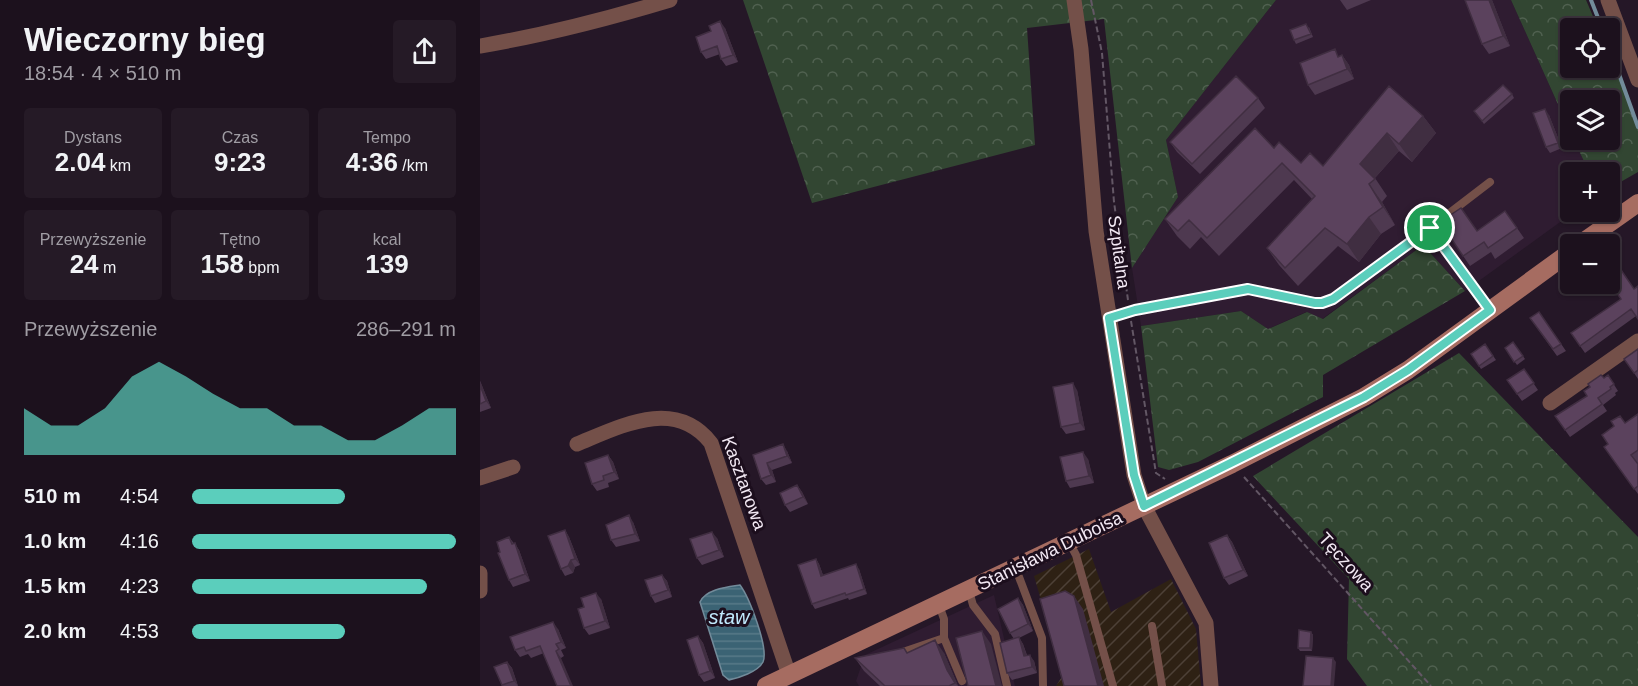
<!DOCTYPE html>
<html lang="pl">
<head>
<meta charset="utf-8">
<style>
	body { margin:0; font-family:Arial,sans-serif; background:#251a26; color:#f1f3f6; height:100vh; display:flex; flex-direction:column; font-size:22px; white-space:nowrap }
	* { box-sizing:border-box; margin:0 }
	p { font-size:20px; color:#a09da4 }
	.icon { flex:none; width:33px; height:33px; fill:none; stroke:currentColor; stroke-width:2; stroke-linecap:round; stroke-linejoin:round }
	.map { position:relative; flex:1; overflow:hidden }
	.panel { display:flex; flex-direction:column; background:#1c111d; width:480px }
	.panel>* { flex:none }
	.tools { position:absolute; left:1080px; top:18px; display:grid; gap:12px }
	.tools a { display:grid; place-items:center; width:60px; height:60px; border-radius:6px; background:#1c111d; box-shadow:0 2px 4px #0004,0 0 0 2px #3a313b; font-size:30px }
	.pin { position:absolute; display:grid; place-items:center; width:51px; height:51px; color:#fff; margin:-26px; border:3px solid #fff; border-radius:50%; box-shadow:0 2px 6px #0007 }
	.round { display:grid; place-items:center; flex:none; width:63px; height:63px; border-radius:6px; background:#251a26 }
	.overview { display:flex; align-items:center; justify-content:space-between; height:102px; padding:0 24px }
	h1 { font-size:33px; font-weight:600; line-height:45px }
	.stats { display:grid; grid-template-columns:repeat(3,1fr); gap:9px; height:102px; padding:6px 24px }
	.stats div { display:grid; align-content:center; border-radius:6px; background:#251a26; text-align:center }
	.stats b { font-size:26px; font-weight:600 }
	.stats small { font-size:16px; font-weight:400 }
	.stats p { font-size:16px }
	.chart { height:168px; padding:12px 24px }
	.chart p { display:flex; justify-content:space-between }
	.chart svg { width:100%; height:108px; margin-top:6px; fill:#5bcebc; opacity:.7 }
	ul { padding:0 24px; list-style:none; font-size:20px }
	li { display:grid; grid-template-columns:96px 72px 1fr; align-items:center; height:45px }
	li i { height:15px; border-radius:8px; background:#5bcebc }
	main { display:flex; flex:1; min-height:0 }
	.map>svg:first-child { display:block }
</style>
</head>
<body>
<main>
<section class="panel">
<div class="overview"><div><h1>Wieczorny bieg</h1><p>18:54 · 4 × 510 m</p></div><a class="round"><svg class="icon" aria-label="share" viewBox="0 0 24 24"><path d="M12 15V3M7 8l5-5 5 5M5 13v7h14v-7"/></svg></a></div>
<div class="stats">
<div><p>Dystans</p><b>2.04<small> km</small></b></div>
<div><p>Czas</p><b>9:23</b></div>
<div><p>Tempo</p><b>4:36<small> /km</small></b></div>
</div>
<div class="stats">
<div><p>Przewyższenie</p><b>24<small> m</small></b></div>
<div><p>Tętno</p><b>158<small> bpm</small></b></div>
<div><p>kcal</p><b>139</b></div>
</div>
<div class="chart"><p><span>Przewyższenie</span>286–291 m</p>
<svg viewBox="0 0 160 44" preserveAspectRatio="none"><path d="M0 44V25L10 32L20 32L30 25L40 12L50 6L60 12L70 19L80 25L90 25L100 32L110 32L120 38L130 38L140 32L150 25L160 25V44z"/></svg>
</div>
<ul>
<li><b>510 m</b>4:54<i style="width:58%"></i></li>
<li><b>1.0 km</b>4:16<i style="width:100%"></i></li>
<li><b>1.5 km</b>4:23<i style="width:89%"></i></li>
<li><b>2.0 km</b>4:53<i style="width:58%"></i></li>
</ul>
</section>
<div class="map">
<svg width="1158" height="686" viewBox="0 0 1158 686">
	<defs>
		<pattern id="industrial-furrows" width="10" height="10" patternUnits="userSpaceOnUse" patternTransform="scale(1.5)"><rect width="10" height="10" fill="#2e2114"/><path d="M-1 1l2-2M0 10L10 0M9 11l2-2" fill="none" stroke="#4d4137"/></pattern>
		<pattern id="forest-crowns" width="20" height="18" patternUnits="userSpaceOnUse" patternTransform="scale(1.5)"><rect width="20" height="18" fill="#324632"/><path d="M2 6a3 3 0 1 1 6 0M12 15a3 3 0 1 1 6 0" fill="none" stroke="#506150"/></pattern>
		<pattern id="water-rules" width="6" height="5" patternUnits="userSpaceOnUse" patternTransform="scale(1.5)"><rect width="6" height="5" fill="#3b6374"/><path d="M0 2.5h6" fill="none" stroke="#587988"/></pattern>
	</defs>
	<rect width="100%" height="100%" fill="#251727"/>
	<path fill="#2f1c31" d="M 796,0 L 1031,0 L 1090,131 L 1090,140 L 1094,140 L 1109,172 L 1090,172 L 1090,212 L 1094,212 L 985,291 L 943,245 L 842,319 L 826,312 L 788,329 L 761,311 L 661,326 L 652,268 L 698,197 L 686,140 Z
		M 514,595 L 535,686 L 379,686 L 376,681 L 385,655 Z"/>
	<path fill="url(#industrial-furrows)" d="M 609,549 L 631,612 L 691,579 L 716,629 L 721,686 L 576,686 L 583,675 L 554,576 Z"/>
	<path fill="url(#forest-crowns)" d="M 263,0 L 796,0 L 686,140 L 698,197 L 652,268 L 624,19 L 547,28 L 555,145 L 332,203 Z
		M 1031,0 L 1106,0 L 1118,28 L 1090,28 L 1090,68 L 1130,68 L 1130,57 L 1158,125 L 1158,172 L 1130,188 L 1130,172 L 1109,172 L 1094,140 L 1130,140 L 1130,100 L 1090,100 L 1090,131 Z
		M 943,245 L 985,291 L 843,375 L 843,397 L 718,462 L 689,470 L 678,467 L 661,326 L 761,311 L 788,329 L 827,312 L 843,319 Z
		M 979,353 L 1158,537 L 1158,686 L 887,686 L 867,659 L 869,579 L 773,476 Z"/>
	<path fill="url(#water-rules)" stroke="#728b9a" stroke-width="1.5" d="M 260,585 C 269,597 289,648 283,662 C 278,672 258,678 249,680 L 243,675 L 220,602 C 226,589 247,587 260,585 Z"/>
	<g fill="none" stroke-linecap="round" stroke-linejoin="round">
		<path stroke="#728b9a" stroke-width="4" d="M 1111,0 L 1122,28
			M 1130,49 L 1158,127"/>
		<path stroke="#635765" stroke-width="2" stroke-dasharray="6 3" stroke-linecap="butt" d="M 611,0 L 622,53 L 634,202 L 648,300
			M 651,321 L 676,473 L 685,479
			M 764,477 L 951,686"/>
		<path stroke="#745049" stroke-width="8" d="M 950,228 L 1010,182
			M 629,318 L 655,310 L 768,289 L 835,303 L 842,303 L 853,299 L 950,228 L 1010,309
			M 589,542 L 596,555 L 633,686
			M 536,569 L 562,638 L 563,686
			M 489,591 L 493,605 L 515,634 L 527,686
			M 459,605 L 464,619 L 464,638 L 482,681
			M 672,626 L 682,686
			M 417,654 L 464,638"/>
		<path stroke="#745049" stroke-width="15" d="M 594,0 L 601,49 L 616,231 L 654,475 L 664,506 L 726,623 L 731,686
			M 1128,0 L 1158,80
			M 0,46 C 65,35 127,19 190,0
			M 1070,403 L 1158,341
			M 97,444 C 141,426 195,397 231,443 L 309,675
			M 0,478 L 33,467
			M 0,573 L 0,591"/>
		<path stroke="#a66c61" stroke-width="18" d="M 1100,244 L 1158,203
			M 286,686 L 752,464 L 884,397 L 928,370 L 1090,252"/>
	</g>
	<path fill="#4e3950" d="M 860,0 L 891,0 L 867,10 Z
		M 985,0 L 1012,0 L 1030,46 L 1009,54 L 1002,44 Z
		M 829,27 L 833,37 L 816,44 L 814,40 Z
		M 245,28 L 258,62 L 246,66 L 241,59 L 240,54 L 226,59 L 221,52 L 231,31 Z
		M 862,55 L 869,65 L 874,79 L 835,95 L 828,85 L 860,56 Z
		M 1032,94 L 1034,98 L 1004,124 L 994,111 Z
		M 778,98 L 785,108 L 720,174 L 697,152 L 690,142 Z
		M 1069,115 L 1082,148 L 1070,153 L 1066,147 Z
		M 943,116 L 956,133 L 932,162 L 919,151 L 895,178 L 907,196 L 902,202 L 915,225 L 901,234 L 879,262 L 858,246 L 818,286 L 799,265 L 787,248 L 832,199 L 814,180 L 739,256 L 721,237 L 710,249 L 697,236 L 685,219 L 794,148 L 821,163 L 843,166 Z
		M 1025,211 L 1044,238 L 1015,259 L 1011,252 L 990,266 L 960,222 L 997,231 Z
		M 1154,289 L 1156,316 L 1105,353 L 1091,333 L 1141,299 Z
		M 1059,312 L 1086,351 L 1077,356 L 1050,318 Z
		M 1033,342 L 1045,359 L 1037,365 L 1025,348 Z
		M 1005,344 L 1016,360 L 1001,369 L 991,354 Z
		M 1158,349 L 1158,379 L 1154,373 Z
		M 1044,369 L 1058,390 L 1042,401 L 1027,380 Z
		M 1128,375 L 1138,391 L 1135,393 L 1136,395 L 1123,405 L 1127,411 L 1090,437 L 1075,416 L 1107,396 L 1110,387 Z
		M 0,381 L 11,408 L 0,412 Z
		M 597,390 L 605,430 L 586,434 L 581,427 Z
		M 1158,414 L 1158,494 L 1124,447 L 1128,444 L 1134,426 L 1145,423 Z
		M 307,451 L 312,463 L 292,470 L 296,482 L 286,485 L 281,479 L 273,455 Z
		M 128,455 L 133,462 L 139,479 L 128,483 L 129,487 L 117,491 L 112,484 Z
		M 608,459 L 614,483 L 590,488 L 586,481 Z
		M 317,485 L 322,492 L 328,504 L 310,512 L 305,505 Z
		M 153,522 L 160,541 L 136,547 L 131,540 Z
		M 85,530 L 89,537 L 100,565 L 95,567 L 93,573 L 85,576 L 81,569 Z
		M 747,535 L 752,542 L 768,576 L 749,585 L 744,578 Z
		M 29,537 L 39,550 L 50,581 L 33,587 L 29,580 L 20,552 Z
		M 237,538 L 244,557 L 222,565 L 217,558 Z
		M 336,559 L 339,564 L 343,575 L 379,569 L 387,594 L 369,600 L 368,598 L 335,609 L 332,604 Z
		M 182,575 L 187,581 L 192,597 L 175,603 L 171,596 Z
		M 538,598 L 543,605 L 553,631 L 539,638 L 543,644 L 547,655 L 554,661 L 557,673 L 532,680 L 527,673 L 534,639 L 530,633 Z
		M 121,599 L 130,628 L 109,635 L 104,628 L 104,607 Z
		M 78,629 L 86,648 L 81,650 L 84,656 L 81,658 L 64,653 L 51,658 L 48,654 L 40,657 L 35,650 Z
		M 831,632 L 833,635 L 832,651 L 820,651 L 818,648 Z
		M 218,636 L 223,643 L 235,678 L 224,682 L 219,675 Z
		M 427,653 L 464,653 L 478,686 L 400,686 L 384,671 L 375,658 Z
		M 27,662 L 32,668 L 38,686 L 22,686 L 14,667 Z"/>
	<path fill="#402e41" d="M 1009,0 L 1012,0 L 1030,46 L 1023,36 Z
		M 240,21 L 245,28 L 258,62 L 253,55 Z
		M 862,55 L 869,65 L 874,79 L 867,69 Z
		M 1065,109 L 1069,115 L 1082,148 L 1078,143 Z
		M 943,116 L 956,133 L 932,162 L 919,144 Z
		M 907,133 L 919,151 L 892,181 L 880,164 Z
		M 889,184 L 902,202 L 915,225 L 903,207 Z
		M 889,217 L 901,234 L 879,262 L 867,244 Z
		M 0,381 L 1,383 L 11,408 L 6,401 L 0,385 Z
		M 593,383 L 597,390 L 605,430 L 600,423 Z
		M 303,444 L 307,451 L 312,463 L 307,456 Z
		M 603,452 L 608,459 L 614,483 L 609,476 Z
		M 128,455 L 133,462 L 139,479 L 134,472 Z
		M 287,463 L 292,470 L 296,482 L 291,475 Z
		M 317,485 L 322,492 L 328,504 L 323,497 Z
		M 149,515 L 153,522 L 160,541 L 155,534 Z
		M 85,530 L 89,537 L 100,565 L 95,559 Z
		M 232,532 L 237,538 L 244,557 L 239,550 Z
		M 747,535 L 752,542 L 768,576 L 763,570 Z
		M 35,543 L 39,550 L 50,581 L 45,574 Z
		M 336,559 L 339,564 L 345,581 L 341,576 Z
		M 91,560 L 95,567 L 93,573 L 88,566 Z
		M 376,564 L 379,569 L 387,594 L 384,589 Z
		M 182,575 L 187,581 L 192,597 L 188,590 Z
		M 116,593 L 121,599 L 130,628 L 125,621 Z
		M 594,596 L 603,609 L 624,686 L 618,686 Z
		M 538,598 L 543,605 L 553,631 L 548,624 Z
		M 73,622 L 78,629 L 86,648 L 81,642 Z
		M 502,631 L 511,644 L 522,686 L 516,686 Z
		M 831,632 L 833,635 L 832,651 L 830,648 Z
		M 218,636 L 223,643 L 235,678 L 230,671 Z
		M 539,637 L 543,644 L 549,663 L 544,656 Z
		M 455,640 L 464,653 L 478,686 L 475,683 L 467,670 Z
		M 76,651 L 81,658 L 93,686 L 91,686 Z
		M 550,655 L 554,661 L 557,673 L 552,667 Z
		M 853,658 L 856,662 L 854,686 L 851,686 Z
		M 27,662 L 32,668 L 38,686 L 34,681 Z"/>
	<path fill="#5b425d" stroke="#402e41" stroke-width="1.5" d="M 985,0 L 1009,0 L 1023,36 L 1002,44 Z
		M 240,21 L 253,55 L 241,59 L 237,46 L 221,52 L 216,37 L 231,31 L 229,26 Z
		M 826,24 L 831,34 L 814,40 L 810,30 Z
		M 855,49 L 858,57 L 862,55 L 867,69 L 828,85 L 820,63 Z
		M 756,76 L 778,98 L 712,164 L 690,142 Z
		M 1023,85 L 1032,94 L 1002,121 L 994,111 Z
		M 909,86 L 943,116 L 919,144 L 907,133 L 880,164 L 895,179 L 889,184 L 903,207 L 889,217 L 867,244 L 845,228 L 805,268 L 787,248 L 835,196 L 802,163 L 727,238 L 709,220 L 698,231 L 685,219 L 775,128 L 794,148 L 799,142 L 821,163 L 830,153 L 843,166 Z
		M 1065,109 L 1078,143 L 1066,147 L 1053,113 Z
		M 981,208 L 997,231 L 1025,211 L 1037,228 L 1008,248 L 1004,242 L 983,256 L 960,222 Z
		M 1139,267 L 1154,289 L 1158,286 L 1158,319 L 1151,309 L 1100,346 L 1091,333 L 1141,299 L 1130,283 L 1130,273 Z
		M 1059,312 L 1081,344 L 1073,349 L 1050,318 Z
		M 1033,342 L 1043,356 L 1034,362 L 1025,348 Z
		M 1005,344 L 1013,356 L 999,366 L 991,354 Z
		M 1158,349 L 1158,370 L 1154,373 L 1144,359 Z
		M 1044,369 L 1054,383 L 1037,394 L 1027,380 Z
		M 1121,375 L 1124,378 L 1128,375 L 1134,384 L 1130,387 L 1131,389 L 1118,398 L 1122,404 L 1085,430 L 1075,416 L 1107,396 L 1104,391 L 1110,387 L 1108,384 Z
		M 593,383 L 600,423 L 581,427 L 573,387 Z
		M 0,385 L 6,401 L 0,404 Z
		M 1158,414 L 1158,450 L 1151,455 L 1158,464 L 1158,486 L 1154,489 L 1124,447 L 1128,444 L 1122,435 L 1134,426 L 1131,421 L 1140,416 L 1145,423 Z
		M 303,444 L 307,456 L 287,463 L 291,475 L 281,479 L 273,455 Z
		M 603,452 L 609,476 L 586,481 L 580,457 Z
		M 128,455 L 134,472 L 123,476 L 124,480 L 112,484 L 105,463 Z
		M 317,485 L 323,497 L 305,505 L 300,493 Z
		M 149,515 L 155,534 L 131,540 L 126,525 Z
		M 85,530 L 95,559 L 91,560 L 88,566 L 81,569 L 68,536 Z
		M 232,532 L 239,550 L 217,558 L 210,539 Z
		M 747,535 L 763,570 L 744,578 L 729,543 Z
		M 29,537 L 32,544 L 35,543 L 45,574 L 29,580 L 18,553 L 20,552 L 17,542 Z
		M 336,559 L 341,576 L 376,564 L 384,589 L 366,595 L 365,593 L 332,604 L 318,565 Z
		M 182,575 L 188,590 L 171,596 L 165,580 Z
		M 585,591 L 594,596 L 618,686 L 584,686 L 560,599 Z
		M 116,593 L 125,621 L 104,628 L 98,609 L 104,607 L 101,598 Z
		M 538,598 L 548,624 L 530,633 L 518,609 Z
		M 73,622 L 81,642 L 76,644 L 79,649 L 76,651 L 91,686 L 77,686 L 60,646 L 46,651 L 44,647 L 35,650 L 30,637 Z
		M 819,630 L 831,632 L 830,648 L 818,648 Z
		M 502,631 L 516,686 L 488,686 L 476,638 Z
		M 218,636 L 230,671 L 219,675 L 207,640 Z
		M 539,637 L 544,656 L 550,655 L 552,667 L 527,673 L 520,643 Z
		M 455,640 L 467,670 L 475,683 L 469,686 L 405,686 L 375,658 L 424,648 L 427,653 Z
		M 826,656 L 853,658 L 851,686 L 823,686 Z
		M 27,662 L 34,681 L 22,685 L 14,667 Z"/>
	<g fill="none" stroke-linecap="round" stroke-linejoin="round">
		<defs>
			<path id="route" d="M 950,228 L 1010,310 L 928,370 L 884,397 L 664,506 L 654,475 L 629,318 L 655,310 L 768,289 L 835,303 L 842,303 L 853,299 Z"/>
		</defs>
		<use href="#route" stroke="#fff" stroke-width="12"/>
		<use href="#route" stroke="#5bcebc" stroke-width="8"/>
	</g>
	<g text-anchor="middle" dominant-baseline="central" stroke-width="6" stroke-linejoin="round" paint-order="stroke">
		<g font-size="18" fill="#f3e9f4" stroke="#1c0e1d">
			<text transform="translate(639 252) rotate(82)">Szpitalna</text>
			<text transform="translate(264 483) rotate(70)">Kasztanowa</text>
			<text transform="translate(570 551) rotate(-26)">Stanisława Duboisa</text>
			<text transform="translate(866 562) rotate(48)">Tęczowa</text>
		</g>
		<g font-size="20" font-style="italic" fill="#c0e9fc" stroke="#1c0e1d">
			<text x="249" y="617">staw</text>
		</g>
	</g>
</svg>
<div class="tools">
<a><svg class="icon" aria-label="locate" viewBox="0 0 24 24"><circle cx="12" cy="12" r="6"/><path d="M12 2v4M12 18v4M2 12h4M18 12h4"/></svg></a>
<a><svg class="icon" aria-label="layers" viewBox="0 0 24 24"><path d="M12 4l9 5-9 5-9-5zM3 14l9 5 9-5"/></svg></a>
<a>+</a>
<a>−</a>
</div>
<div class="pin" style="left:950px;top:228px;background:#1e9e55"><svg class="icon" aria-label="arrive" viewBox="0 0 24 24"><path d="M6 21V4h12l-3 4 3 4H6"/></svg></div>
</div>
</main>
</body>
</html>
